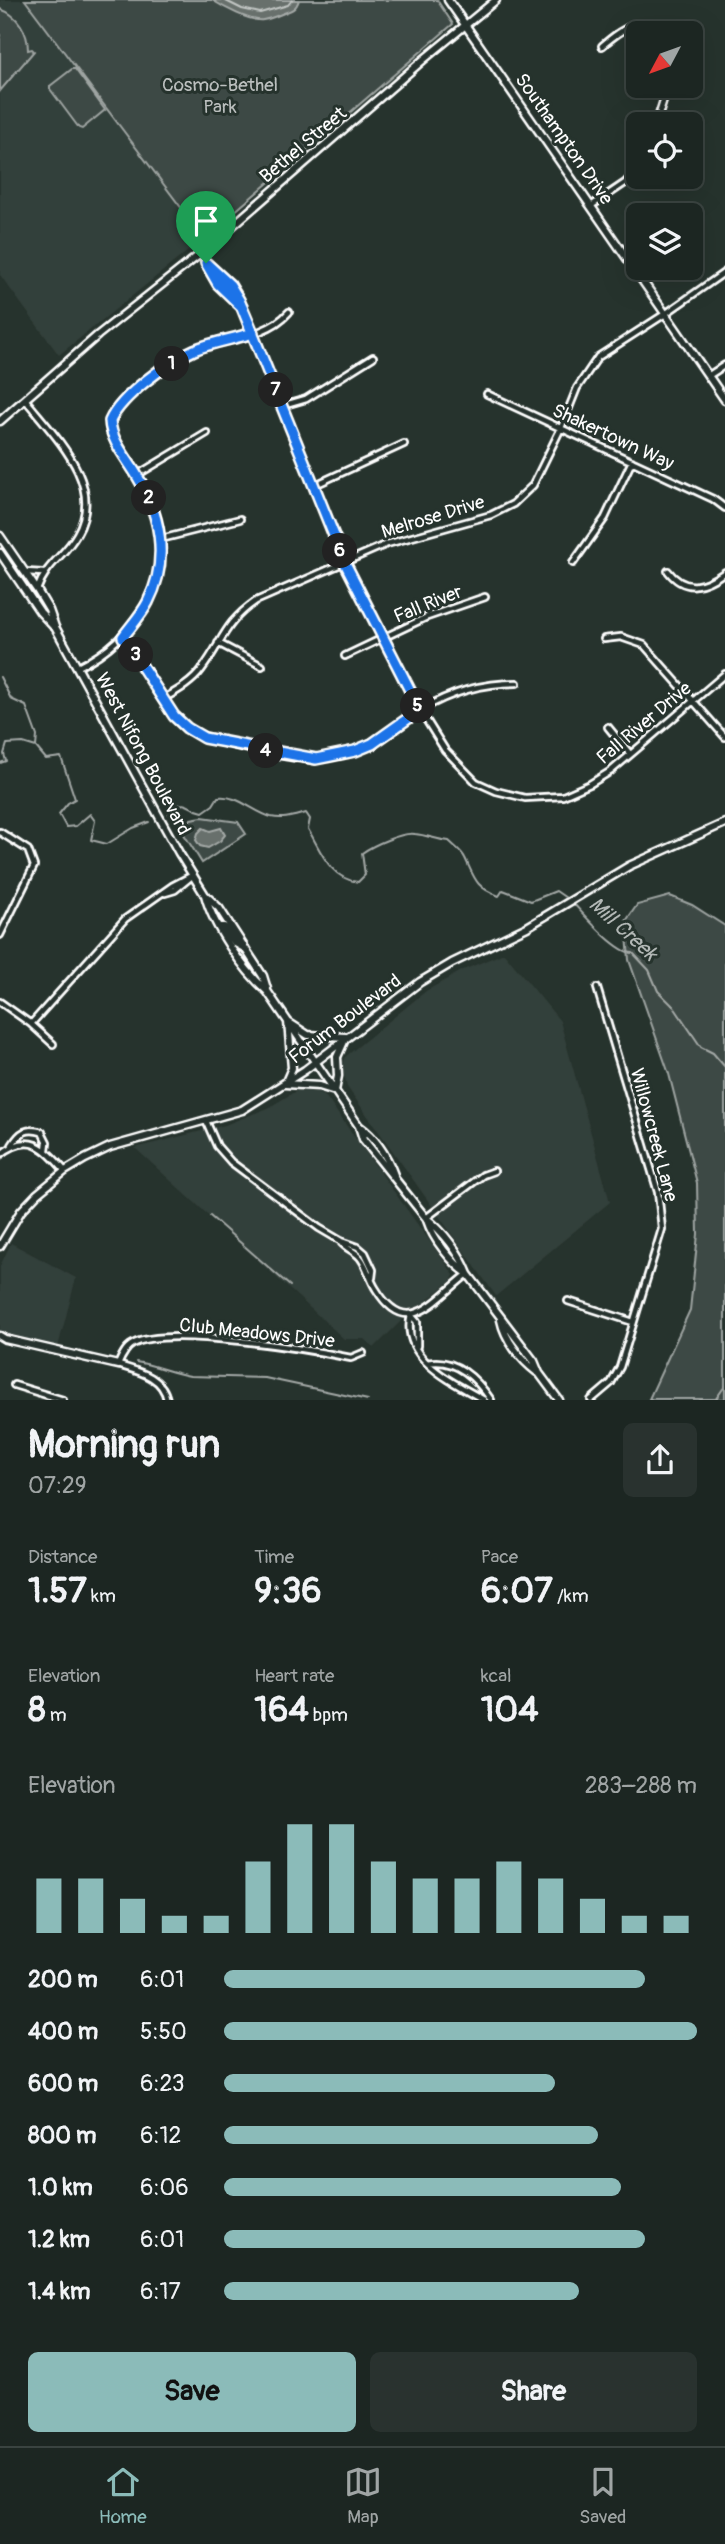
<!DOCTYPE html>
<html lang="en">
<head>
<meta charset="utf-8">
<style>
	body { margin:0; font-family:Pangolin,sans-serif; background:#29322f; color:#f1f3f6; height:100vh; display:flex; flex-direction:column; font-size:26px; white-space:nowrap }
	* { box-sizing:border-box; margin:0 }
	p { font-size:23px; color:#a0a5a5 }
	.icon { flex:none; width:38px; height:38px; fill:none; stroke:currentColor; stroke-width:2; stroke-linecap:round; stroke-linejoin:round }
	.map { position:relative; height:1400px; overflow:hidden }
	.panel { display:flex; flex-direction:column; background:#1c2622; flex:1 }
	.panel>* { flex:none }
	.needle { width:46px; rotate:229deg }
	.buttons { position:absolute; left:626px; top:21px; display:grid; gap:14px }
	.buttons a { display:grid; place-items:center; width:77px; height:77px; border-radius:10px; background:#1c2622; box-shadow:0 7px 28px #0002,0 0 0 2px #3a4340; font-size:35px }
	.pin { position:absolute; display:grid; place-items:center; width:60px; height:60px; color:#fff; margin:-72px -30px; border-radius:50% 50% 50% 0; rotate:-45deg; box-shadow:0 0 7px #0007 }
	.pin .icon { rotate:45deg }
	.km { position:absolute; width:35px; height:35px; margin:-18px; border-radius:50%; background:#222; color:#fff; font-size:19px; line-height:35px; text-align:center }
	.round { display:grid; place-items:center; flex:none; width:74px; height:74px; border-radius:10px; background:#29322f }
	.headline { display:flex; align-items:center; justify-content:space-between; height:119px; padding:0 28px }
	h1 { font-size:38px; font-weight:700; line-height:52px }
	.stats { display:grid; grid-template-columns:repeat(3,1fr); gap:10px; height:119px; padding:7px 28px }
	.stats div { display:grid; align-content:center }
	.stats b { font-size:35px; font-weight:700 }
	.stats small { font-size:19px; font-weight:400 }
	.stats p { font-size:19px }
	.chart { height:196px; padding:14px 28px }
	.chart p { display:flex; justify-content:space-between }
	.chart svg { width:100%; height:126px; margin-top:7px; stroke:#8bbbb9; stroke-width:6 }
	.cta { display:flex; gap:14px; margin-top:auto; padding:14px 28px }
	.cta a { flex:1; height:80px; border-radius:10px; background:#8bbbb9; color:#111; font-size:28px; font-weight:700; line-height:80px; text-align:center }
	.cta a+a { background:#29322f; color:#f1f3f6 }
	ul { padding:0 28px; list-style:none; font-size:23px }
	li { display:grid; grid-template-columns:112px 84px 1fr; align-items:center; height:52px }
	li i { height:18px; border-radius:9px; background:#8bbbb9 }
	.tabs { display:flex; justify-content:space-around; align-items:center; height:98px; border-top:2px solid #3a4340; background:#1c2622; font-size:19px; color:#a0a5a5 }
	.tabs a { display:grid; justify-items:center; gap:4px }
	.tabs .active { color:#8bbbb9 }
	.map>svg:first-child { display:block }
</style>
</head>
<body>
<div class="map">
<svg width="725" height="1400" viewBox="0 0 725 1400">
	<rect width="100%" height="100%" fill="#26332d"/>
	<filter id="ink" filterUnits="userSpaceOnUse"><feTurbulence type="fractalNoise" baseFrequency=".0143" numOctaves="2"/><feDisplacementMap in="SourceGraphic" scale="14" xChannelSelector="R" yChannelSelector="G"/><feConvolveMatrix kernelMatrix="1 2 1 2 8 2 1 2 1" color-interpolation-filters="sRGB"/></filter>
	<g filter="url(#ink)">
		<path fill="#333f3a" d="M 0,0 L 25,0 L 204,238 L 59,355 L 0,275 Z
			M 504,953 L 560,1021 L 610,1202 L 496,1296 L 347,1087 L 342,1064 L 345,1057 L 426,991 L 463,970 Z
			M 313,1089 L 326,1097 L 454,1275 L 452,1280 L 416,1309 L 405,1309 L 402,1320 L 374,1348 L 364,1339 L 344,1339 L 135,1148 L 225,1125 L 268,1108 L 296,1091 Z
			M 11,1243 L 76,1278 L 58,1347 L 0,1333 L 0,1266 Z"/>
		<path fill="#3e4944" stroke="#9ea4a2" stroke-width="2" d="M 25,0 L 437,0 L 453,24 L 204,238 Z
			M 0,9 C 18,15 28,32 28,50 L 32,49 L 34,51 L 0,91 Z
			M 72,69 L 75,69 L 105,110 L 82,129 L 79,128 L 50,89 L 50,86 Z
			M 202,817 L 238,822 L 246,834 L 202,863 L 182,831 L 191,819 Z
			M 670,896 L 692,905 L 725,926 L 725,1399 L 649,1399 L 690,1310 L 698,1234 L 697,1183 L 669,1074 L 629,960 L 626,921 L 637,905 Z"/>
		<path fill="#67706c" stroke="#a4a9a7" stroke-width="2" d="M 212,0 L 299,0 C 296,9 292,10 284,13 C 277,16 269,19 263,20 C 250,22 223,7 212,0 Z
			M 203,828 L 210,831 L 221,828 L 225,835 L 220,841 L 208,848 L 200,846 L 196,840 L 198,833 Z"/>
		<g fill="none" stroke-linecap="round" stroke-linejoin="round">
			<path stroke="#c2c6c4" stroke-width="2" d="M 224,0 L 242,9 L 260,13 L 288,5 L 292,0"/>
			<path stroke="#a4a9a7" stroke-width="2" d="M 0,677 L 11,699 L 26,706 L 37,736 L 36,747 L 46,759 L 61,757 L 75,799 L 68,803 L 59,814 L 66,827 L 76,826 L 90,814 L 95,821 L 91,840 L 107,844 L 133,828 L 149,822
				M 0,763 L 6,761 L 4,754 L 7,744 L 23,743 L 36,747
				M 169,814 L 170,807 C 192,800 184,808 203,812 L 213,805 L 218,797 C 237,794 253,812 271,817 C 284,820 294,816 306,813 L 310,819 L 308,829 C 321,851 330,879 358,882 L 365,875 L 362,853 C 373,845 402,832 415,834 C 427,835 437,840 449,841 C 454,846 462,851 465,858 C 475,879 475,887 499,896 L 503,890 L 531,901 L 556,891 L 569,900
				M 574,904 C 585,916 617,953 633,953 L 649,970 L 658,991 L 674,1007 L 701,1047 L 713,1053 L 725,1067
				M 210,1216 L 290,1286
				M 136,1362 C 155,1365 172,1373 190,1376 L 265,1378 L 368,1400
				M 715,1400 L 725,1386"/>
			<defs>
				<path id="street" d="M 602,46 C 621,30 637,16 660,33
					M 656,124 L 668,86
					M 591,206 L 625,183 L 639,169
					M 199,255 L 230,285 L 239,300 L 345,563 L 420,710 L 445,750 L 476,782 L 496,791 L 525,798 L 563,796 L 590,784 L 611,771 L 725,674
					M 207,265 L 218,284 L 241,306
					M 708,376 L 725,365
					M 487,394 L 713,499 L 725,508
					M 25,399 C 54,436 106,484 77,534 C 64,557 47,562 37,590
					M 282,406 L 306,399 L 373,357
					M 137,475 L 207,433
					M 315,485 L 404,444
					M 161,539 L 240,519
					M 573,563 L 605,518 L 632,461
					M 668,571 C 685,593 704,587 725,572
					M 25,572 L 43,573
					M 123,637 C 129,646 136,654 142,663 C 155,685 166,713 187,728 C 206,742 292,760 316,759 C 335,758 356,752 372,743 C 390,734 404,720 421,710 C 451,692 481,683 517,683
					M 604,639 L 621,637 L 644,645 L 725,737
					M 218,643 L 262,666
					M 345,656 L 427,617 L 485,597
					M 78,667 C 136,639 179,574 154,509 C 148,491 136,474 126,458 C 120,449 113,440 110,430 C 109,424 110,419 113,415 C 123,395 175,357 196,349 C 225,339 268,337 289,312
					M 163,699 C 177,691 192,683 202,669 C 223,641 224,623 256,601 L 387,544 L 491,515 L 513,504 L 533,485 L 561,428 L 577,388 L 598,357 L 665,314 L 725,272
					M 608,727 L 630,754
					M 0,832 L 28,850 L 34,866 L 0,935
					M 165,893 L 175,890 L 192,876
					M 0,1002 L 31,1024 L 53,1044
					M 31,1024 L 125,919 L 172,886 L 193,875
					M 206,1121 L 217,1146 L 231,1162 L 319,1228 L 341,1241 L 358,1247 L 365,1253 L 373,1270 L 372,1278
					M 12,1145 C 20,1132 27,1127 42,1132 L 47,1142 L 46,1150
					M 0,1155 C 29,1131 44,1147 65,1171
					M 426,1218 L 483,1175 L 494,1171
					M 341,1242 C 347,1250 357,1251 362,1260 C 368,1269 370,1280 376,1289 C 408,1342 436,1298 468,1274
					M 568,1301 L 633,1322
					M 411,1315 C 400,1359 453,1382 484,1400
					M 411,1315 L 417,1322 L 417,1346
					M 427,1363 C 455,1357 477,1379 491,1400
					M 14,1385 L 63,1400
					M 167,1400 C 163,1376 137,1371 118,1365 C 121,1358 125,1348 133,1344 C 166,1325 311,1350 351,1358 L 363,1353
					M 591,1400 L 611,1383 L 620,1367 L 662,1229 L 658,1192 L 597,988"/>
				<path id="secondary" d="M 448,0 L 725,400
					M 0,421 L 98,335 L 199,255 L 423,60 L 496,0
					M 0,536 L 37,590 L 49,610 L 55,627 L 179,853 L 205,895 L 219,908 L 263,976 L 267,989
					M 0,553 L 40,612 L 53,626
					M 205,895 C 213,926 243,970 267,991 L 359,1126 L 363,1139 L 426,1218 C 443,1231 460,1253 468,1274 L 534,1361 L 539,1373 L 559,1400
					M 219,927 L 224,927 L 235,943 L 244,948
					M 288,1022 L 308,1035 L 346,1037 L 337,1057 L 338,1076 L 335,1091 L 319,1086 L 285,1084 L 292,1068 Z
					M 359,1126 C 376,1138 387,1156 394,1175
					M 427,1220 C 433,1239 451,1262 468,1274
					M 0,1246 L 21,1211 L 37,1194 L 65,1171 L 85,1159 L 110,1147 L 242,1110 L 305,1070 L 420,982 L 452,963 L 527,927 L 629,866 L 725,823
					M 501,1320 C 505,1340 521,1360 537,1372
					M 0,1336 L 5,1339 L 118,1365"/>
			</defs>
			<use href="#street" stroke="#fff" stroke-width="10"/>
			<use href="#secondary" stroke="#fff" stroke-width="11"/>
			<use href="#street" stroke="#26332d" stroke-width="4.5"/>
			<use href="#secondary" stroke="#26332d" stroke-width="6"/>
		</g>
	</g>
	<g fill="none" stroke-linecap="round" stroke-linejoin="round" filter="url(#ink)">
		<defs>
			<path id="route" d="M 206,263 L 218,284 L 242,307 L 253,333 C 234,339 212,342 194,350 C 169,361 121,396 110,421 C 111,441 126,457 136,474 C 160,513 170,559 148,602 C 142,614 131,626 123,637 L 174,716 L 187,728 L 204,738 L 316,759 L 355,751 L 372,744 L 420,710 L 345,563 L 239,300 L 230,285 L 206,263"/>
		</defs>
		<use href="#route" stroke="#fff" stroke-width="14"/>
		<use href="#route" stroke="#1a73e8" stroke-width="9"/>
	</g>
	<g text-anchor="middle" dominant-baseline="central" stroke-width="6" stroke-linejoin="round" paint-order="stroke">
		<g font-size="19" fill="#bbbfbe" stroke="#26332d">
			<text x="220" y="85">Cosmo-Bethel<tspan x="220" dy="22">Park</tspan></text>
		</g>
		<g font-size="19" fill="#fff" stroke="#26332d">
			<text transform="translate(564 139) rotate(55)">Southampton Drive</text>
			<text transform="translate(303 145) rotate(-40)">Bethel Street</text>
			<text transform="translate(613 437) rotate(25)">Shakertown Way</text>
			<text transform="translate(433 517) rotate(-17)">Melrose Drive</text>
			<text transform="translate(428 604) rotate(-22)">Fall River</text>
			<text transform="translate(644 723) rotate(-40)">Fall River Drive</text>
			<text transform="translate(143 754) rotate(62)">West Nifong Boulevard</text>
			<text transform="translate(345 1019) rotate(-37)">Forum Boulevard</text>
			<text transform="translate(654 1135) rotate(75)">Willowcreek Lane</text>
			<text transform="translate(257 1333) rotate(6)">Club Meadows Drive</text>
		</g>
		<g font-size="21" font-style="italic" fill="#b3b8b6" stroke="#26332d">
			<text transform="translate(623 929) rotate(42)">Mill Creek</text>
		</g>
	</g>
</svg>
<div class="buttons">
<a><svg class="needle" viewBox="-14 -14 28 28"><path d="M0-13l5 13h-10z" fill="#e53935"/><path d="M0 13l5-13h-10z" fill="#a0a5a5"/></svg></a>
<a><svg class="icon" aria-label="locate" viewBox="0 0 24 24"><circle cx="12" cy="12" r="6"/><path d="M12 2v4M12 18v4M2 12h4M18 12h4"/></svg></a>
<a><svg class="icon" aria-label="layers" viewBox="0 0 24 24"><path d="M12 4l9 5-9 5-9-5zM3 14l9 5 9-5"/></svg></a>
</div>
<div class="pin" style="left:206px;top:263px;background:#1e9e55"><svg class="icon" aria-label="arrive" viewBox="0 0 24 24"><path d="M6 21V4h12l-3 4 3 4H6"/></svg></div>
<b class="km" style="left:172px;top:364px">1</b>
<b class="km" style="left:149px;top:498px">2</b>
<b class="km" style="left:136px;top:655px">3</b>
<b class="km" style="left:266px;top:751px">4</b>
<b class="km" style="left:418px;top:706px">5</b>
<b class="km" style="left:340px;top:551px">6</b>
<b class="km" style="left:276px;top:390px">7</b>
</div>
<section class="panel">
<div class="headline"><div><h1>Morning run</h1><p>07:29</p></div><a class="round"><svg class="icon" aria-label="share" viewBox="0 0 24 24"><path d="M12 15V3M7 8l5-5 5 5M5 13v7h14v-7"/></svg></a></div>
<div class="stats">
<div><p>Distance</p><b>1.57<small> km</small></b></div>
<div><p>Time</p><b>9:36</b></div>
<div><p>Pace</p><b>6:07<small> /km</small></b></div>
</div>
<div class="stats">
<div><p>Elevation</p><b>8<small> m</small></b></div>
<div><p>Heart rate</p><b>164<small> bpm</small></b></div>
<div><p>kcal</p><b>104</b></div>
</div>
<div class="chart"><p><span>Elevation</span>283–288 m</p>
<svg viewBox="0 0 160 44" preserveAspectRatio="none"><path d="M5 44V25M15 44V25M25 44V32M35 44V38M45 44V38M55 44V19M65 44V6M75 44V6M85 44V19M95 44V25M105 44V25M115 44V19M125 44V25M135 44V32M145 44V38M155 44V38"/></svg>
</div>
<ul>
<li><b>200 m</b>6:01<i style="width:89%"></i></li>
<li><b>400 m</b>5:50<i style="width:100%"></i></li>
<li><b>600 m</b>6:23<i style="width:70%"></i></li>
<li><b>800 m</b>6:12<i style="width:79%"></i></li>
<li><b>1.0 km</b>6:06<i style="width:84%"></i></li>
<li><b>1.2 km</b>6:01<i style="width:89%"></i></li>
<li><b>1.4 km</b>6:17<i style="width:75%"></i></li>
</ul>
<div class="cta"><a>Save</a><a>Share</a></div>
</section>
<nav class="tabs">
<a class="active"><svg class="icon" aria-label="home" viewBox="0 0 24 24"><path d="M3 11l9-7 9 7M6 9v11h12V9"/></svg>Home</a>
<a><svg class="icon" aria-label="map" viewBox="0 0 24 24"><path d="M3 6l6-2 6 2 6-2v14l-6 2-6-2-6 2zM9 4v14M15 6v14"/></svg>Map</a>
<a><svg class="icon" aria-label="saved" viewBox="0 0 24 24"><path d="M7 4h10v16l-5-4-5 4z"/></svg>Saved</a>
</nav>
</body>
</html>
